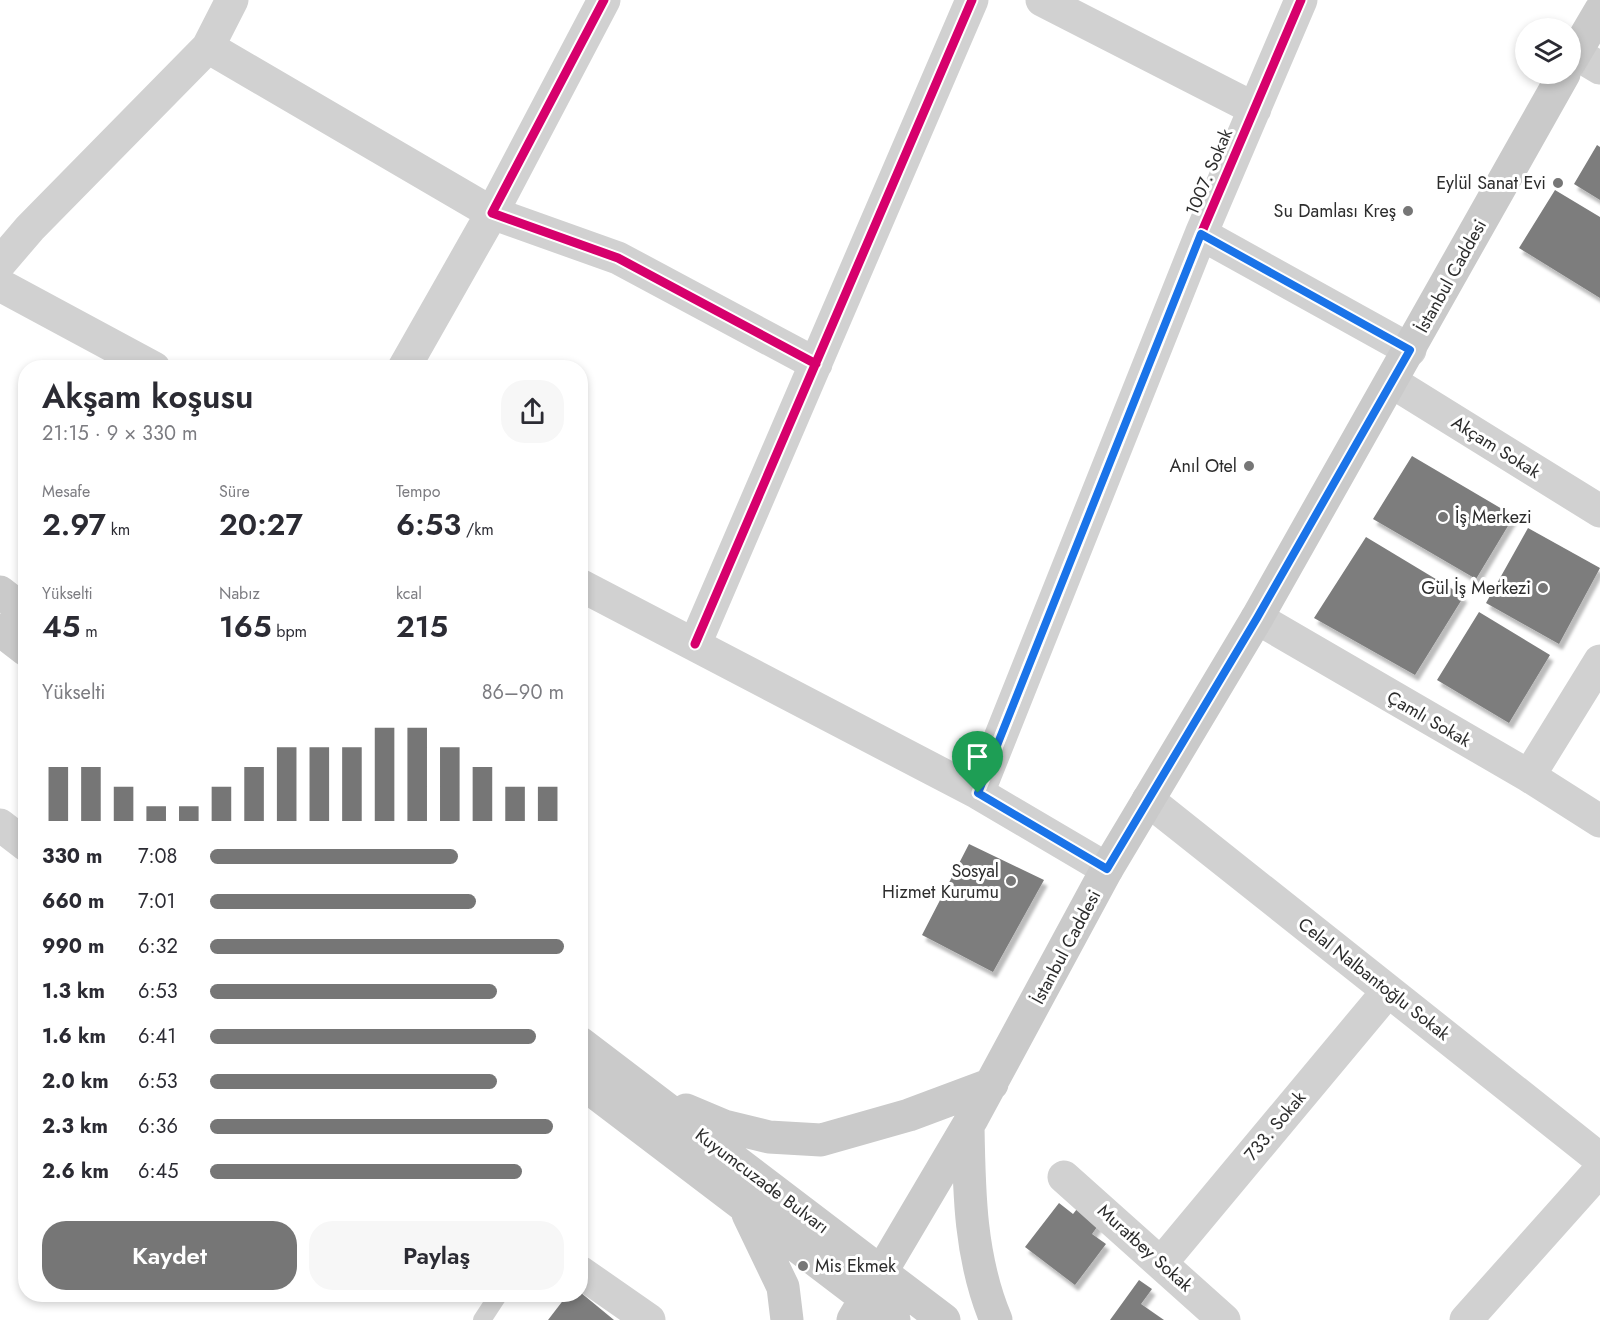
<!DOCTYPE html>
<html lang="tr">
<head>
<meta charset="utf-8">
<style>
	body { margin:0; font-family:Jost,sans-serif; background:#f7f7f7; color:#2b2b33; height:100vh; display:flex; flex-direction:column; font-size:22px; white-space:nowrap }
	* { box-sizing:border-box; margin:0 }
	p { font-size:20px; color:#7c7c81 }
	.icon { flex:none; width:33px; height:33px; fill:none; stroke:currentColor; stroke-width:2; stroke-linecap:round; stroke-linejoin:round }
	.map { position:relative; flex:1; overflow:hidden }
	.drawer { position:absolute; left:18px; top:360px; width:570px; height:942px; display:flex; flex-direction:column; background:#fff; border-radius:24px; box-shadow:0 3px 9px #0003 }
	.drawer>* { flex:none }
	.tools { position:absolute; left:1515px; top:18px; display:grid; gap:12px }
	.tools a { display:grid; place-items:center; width:66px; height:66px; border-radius:50%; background:#fff; box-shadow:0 3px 9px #0003; font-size:30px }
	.pin { position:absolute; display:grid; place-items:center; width:51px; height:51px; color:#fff; margin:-62px -26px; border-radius:50% 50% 50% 0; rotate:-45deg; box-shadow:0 0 6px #0007 }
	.pin .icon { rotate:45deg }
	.round { display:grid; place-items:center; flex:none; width:63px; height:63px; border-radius:24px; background:#f7f7f7 }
	.summary { display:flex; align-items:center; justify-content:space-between; height:102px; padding:0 24px }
	h1 { font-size:33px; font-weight:600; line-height:45px }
	.figures { display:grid; grid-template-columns:repeat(3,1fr); gap:9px; height:102px; padding:6px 24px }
	.figures div { display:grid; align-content:center }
	.figures b { font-size:30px; font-weight:600 }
	.figures small { font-size:16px; font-weight:400 }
	.figures p { font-size:16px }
	.chart { height:168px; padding:12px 24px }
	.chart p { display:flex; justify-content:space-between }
	.chart svg { width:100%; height:108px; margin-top:6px; stroke:#767676; stroke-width:6 }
	.primary-button { display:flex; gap:12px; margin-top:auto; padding:12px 24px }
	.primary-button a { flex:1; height:69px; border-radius:24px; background:#767676; color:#fff; font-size:24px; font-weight:600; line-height:69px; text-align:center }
	.primary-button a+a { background:#f7f7f7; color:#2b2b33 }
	ul { padding:0 24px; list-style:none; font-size:20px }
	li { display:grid; grid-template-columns:96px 72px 1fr; align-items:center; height:45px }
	li i { height:15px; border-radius:8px; background:#767676 }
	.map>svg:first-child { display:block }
</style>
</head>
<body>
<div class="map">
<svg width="1600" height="1320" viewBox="0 0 1600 1320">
	<defs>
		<filter id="shadow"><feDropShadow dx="3.5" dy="6" stdDeviation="1.5" flood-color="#0004"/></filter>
	</defs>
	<rect width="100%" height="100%" fill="#fff"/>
	<path fill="#7d7d7d" filter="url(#shadow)" d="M 1597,145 L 1600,147 L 1600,200 L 1574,184 Z
		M 1555,190 L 1600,217 L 1600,298 L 1519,248 Z
		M 1412,456 L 1514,516 L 1476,579 L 1373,519 Z
		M 1528,528 L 1600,568 L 1559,644 L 1486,603 Z
		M 1366,537 L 1464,596 L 1415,675 L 1314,618 Z
		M 1479,612 L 1550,655 L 1509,723 L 1437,680 Z
		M 969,844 L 1044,880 L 993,972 L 922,935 Z
		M 1059,1203 L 1073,1214 L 1081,1204 L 1102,1220 L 1092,1234 L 1106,1244 L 1075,1285 L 1025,1247 Z
		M 1139,1280 L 1152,1289 L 1141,1304 L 1164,1320 L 1110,1320 Z
		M 580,1292 L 614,1320 L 548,1320 L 568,1294 L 580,1294 Z"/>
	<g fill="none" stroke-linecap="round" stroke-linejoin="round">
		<path stroke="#d1d1d1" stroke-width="18" d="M 482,1320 L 499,1294"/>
		<path stroke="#d1d1d1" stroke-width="33" d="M 604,0 L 492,213 L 618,258 L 816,364
			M 1042,0 L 1255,109
			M 208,47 L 492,213 L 404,368
			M 1575,53 L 1600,68
			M 1201,234 L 1410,350
			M 0,263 L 30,228 L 208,47 L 232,0
			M 0,285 L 154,368
			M 1392,382 L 1600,511
			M 580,585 L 978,793 L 1107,869
			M 1257,618 L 1529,776 L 1600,821
			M 695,644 L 972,0
			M 1529,776 L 1600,661
			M 978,793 L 1201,234 L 1301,0
			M 1148,800 L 1600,1159
			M 0,825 L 26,845
			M 1064,1177 L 1224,1320
			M 1162,1262 L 1388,991
			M 580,1272 L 649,1320
			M 1466,1320 L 1600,1170"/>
		<path stroke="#cacaca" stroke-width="33" d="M 1570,62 L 1600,11
			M 0,592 L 26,612
			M 0,630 L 26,650
			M 580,1043 L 944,1320
			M 580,1081 L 894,1320
			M 686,1110 L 724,1126 L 769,1137 L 821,1140 L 909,1115 L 992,1084
			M 968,1126 C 969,1193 970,1258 996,1320
			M 748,1214 L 783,1287 L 787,1320
			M 853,1320 L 973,1117 L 1107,869 L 1257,618 L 1564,74"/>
		<defs>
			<path id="cycleway" d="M 604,0 L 492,213 L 618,258 L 816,364
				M 695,644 L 972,0
				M 978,793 L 1201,234 L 1301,0"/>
		</defs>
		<use href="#cycleway" stroke="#fff" stroke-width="13"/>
		<use href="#cycleway" stroke="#d6006c" stroke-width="9"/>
	</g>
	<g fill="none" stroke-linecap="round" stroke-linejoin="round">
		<defs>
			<path id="route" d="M 1201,234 L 1410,350 L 1257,618 L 1107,869 L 978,793 Z"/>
		</defs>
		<use href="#route" stroke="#fff" stroke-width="12"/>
		<use href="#route" stroke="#1a73e8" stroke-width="8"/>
	</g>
	<g fill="#767676" stroke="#fff" stroke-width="2">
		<circle cx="1558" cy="183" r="6"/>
		<circle cx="1408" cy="211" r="6"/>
		<circle cx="1249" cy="466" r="6"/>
		<circle cx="1443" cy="517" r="6"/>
		<circle cx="1543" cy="588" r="6"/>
		<circle cx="1011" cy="881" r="6"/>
		<circle cx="803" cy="1266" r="6"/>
	</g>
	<g text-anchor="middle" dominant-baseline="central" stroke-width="6" stroke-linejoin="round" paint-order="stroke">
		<g font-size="18" fill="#2c2c2c" stroke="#fff">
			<text transform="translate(1209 172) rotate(-67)">1007. Sokak</text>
			<text transform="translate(1451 276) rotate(-61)">İstanbul Caddesi</text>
			<text transform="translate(1496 447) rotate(32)">Akçam Sokak</text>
			<text transform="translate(1429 719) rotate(30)">Çamlı Sokak</text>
			<text transform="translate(1066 947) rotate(-62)">İstanbul Caddesi</text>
			<text transform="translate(1374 979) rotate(38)">Celal Nalbantoğlu Sokak</text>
			<text transform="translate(1275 1126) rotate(-50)">733. Sokak</text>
			<text transform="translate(762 1181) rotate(37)">Kuyumcuzade Bulvarı</text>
			<text transform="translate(1145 1248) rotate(42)">Muratbey Sokak</text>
		</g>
		<g font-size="18" fill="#2c2c2c" stroke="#fff" text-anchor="end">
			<text x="1546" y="183">Eylül Sanat Evi</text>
			<text x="1396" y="211">Su Damlası Kreş</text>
			<text x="1237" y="466">Anıl Otel</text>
			<text x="1455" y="517" text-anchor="start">İş Merkezi</text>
			<text x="1531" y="588">Gül İş Merkezi</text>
			<text x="999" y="871">Sosyal<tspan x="999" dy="21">Hizmet Kurumu</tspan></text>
			<text x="815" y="1266" text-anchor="start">Mis Ekmek</text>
		</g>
	</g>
</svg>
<div class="tools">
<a><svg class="icon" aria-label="layers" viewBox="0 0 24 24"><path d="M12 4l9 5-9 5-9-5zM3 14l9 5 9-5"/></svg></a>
</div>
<div class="pin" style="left:978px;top:793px;background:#1e9e55"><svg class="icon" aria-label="arrive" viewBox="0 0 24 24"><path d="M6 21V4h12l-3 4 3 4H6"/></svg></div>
<section class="drawer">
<div class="summary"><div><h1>Akşam koşusu</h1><p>21:15 · 9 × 330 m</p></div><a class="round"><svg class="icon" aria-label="share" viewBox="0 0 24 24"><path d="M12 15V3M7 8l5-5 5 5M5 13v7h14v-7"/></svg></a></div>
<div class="figures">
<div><p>Mesafe</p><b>2.97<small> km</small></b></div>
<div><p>Süre</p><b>20:27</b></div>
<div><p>Tempo</p><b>6:53<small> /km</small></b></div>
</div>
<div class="figures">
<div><p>Yükselti</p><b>45<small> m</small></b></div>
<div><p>Nabız</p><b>165<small> bpm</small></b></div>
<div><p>kcal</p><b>215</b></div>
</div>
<div class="chart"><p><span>Yükselti</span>86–90 m</p>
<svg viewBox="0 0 160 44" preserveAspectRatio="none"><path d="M5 44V22M15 44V22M25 44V30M35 44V38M45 44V38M55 44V30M65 44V22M75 44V14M85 44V14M95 44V14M105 44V6M115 44V6M125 44V14M135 44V22M145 44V30M155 44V30"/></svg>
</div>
<ul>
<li><b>330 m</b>7:08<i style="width:70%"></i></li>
<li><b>660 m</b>7:01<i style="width:75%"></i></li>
<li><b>990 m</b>6:32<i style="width:100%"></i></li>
<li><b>1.3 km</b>6:53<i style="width:81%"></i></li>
<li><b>1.6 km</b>6:41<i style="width:92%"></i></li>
<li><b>2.0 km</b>6:53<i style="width:81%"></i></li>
<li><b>2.3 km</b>6:36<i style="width:97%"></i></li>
<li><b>2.6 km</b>6:45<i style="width:88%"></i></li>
</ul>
<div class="primary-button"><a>Kaydet</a><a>Paylaş</a></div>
</section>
</div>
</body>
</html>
